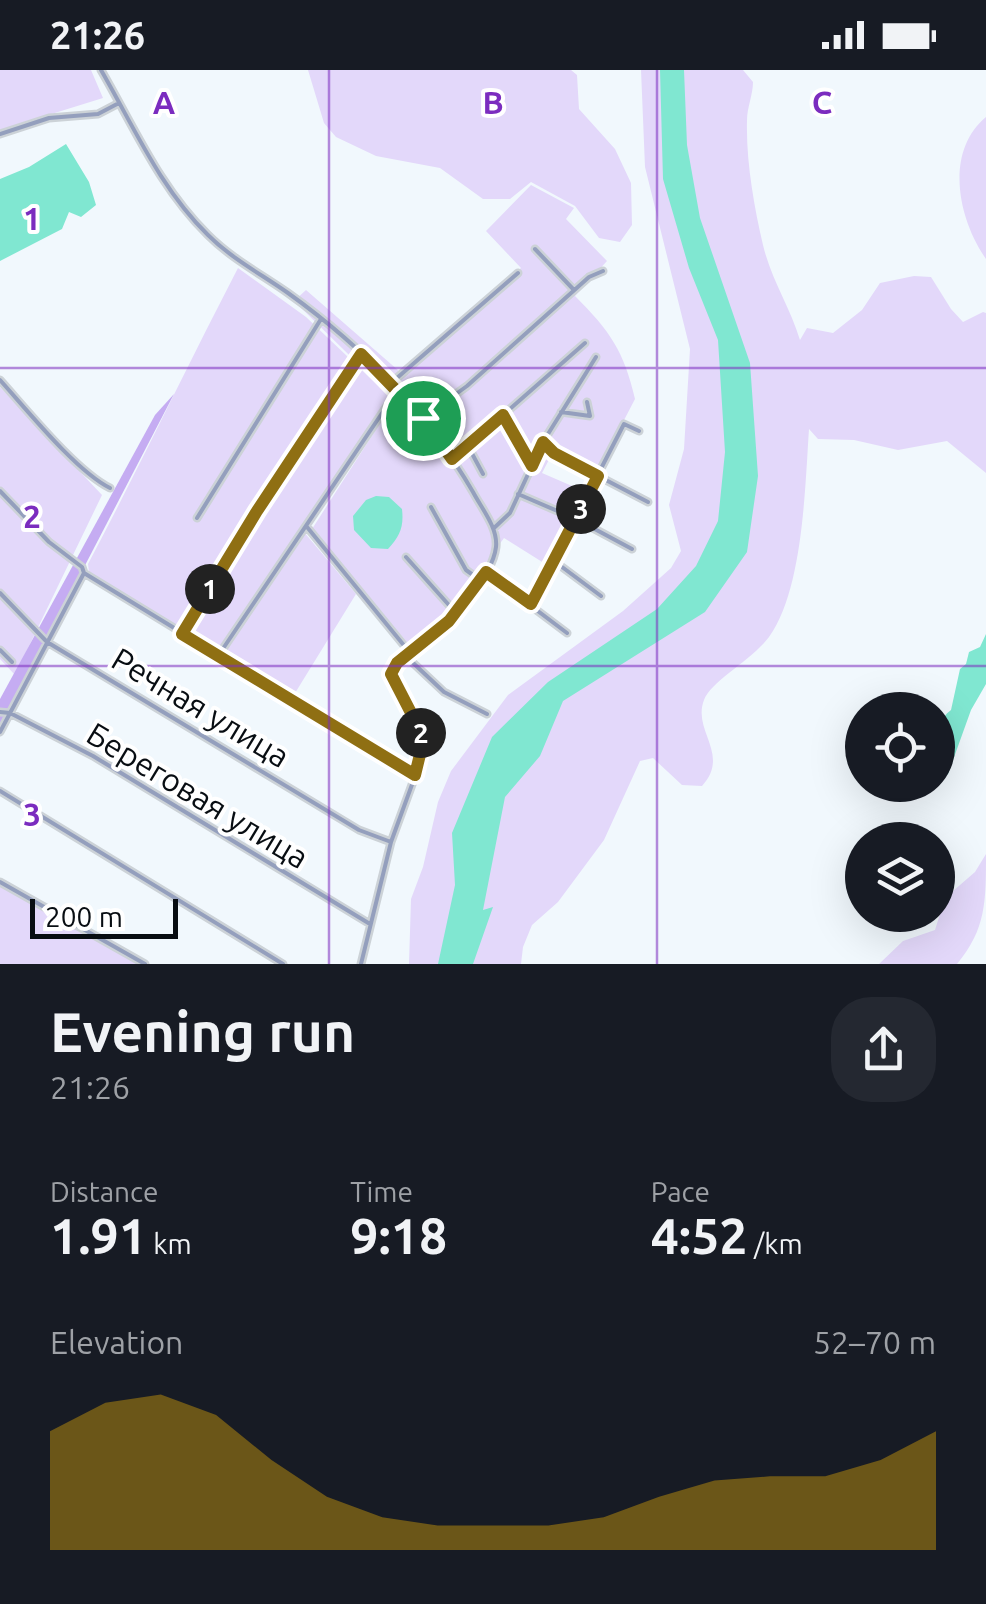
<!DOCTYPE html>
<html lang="en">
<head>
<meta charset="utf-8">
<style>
	body { margin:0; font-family:Ubuntu,sans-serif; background:#242831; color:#f1f3f6; height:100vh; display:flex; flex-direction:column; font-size:38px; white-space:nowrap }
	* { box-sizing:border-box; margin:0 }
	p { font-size:32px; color:#9ea1a6 }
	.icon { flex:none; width:55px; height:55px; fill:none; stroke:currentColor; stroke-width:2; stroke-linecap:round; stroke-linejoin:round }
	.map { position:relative; height:894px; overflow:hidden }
	.drawer { display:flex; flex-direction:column; background:#171b24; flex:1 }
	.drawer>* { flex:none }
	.buttons { position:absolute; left:845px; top:622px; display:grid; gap:20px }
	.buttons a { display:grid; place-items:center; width:110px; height:110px; border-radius:50%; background:#171b24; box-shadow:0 10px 40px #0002; font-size:50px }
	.scale { position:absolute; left:30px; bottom:25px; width:148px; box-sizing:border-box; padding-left:10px; border:5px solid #080d12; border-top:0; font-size:28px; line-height:35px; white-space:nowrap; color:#080d12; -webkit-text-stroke:8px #fff; paint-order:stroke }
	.pin { position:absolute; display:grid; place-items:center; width:85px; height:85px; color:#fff; margin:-42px; border:5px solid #fff; border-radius:50%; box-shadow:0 2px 10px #0007 }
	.km { position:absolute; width:50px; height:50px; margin:-25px; border-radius:50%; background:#222; color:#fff; font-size:28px; line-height:50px; text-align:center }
	.round { display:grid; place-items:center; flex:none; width:105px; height:105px; border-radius:40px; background:#242831 }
	.head { display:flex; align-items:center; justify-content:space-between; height:170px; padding:0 50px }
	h1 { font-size:55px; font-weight:600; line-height:75px }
	.stats { display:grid; grid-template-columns:repeat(3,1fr); gap:15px; height:170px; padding:10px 50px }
	.stats div { display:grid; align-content:center }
	.stats b { font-size:50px; font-weight:600 }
	.stats small { font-size:28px; font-weight:400 }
	.stats p { font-size:28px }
	.chart { height:280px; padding:20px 50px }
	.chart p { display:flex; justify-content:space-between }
	.chart svg { width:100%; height:180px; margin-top:10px; fill:#8f6f13; opacity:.7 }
	.status { display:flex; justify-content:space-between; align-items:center; height:70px; padding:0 50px; background:#171b24; direction:ltr }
	.status svg { height:28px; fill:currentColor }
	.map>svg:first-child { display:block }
</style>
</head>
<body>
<div class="status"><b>21:26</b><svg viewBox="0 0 49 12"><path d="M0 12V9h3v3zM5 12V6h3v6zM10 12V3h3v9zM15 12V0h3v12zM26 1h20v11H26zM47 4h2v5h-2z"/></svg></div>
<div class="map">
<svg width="986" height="894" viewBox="0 0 986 894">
	<rect width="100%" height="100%" fill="#f1f8fd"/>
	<path fill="#e3d8fa" d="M 0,0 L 91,0 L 103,28 L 0,60 Z
		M 308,0 L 571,0 L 577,5 L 579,39 L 615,79 L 631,113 L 632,155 L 620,172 L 599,168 L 575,136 L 531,112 L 510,129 L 483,129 L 440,98 L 376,86 L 336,67 L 324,53 Z
		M 641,0 L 743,0 L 753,12 C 753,25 747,37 747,51 C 746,91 754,136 763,175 C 771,209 790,237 800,270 L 807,258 L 833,263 L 862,240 L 880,213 L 914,206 L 931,207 L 951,239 L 963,252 L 983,242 L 986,243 L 986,403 L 947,371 L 898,380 L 854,370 L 818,369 L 809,359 C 805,418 803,520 769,567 C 752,590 711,611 704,630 C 692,661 731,684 702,716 L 682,715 L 653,688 L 640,691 L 604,770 L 558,832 L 532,855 L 523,877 L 521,894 L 409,894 L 411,829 L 423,797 L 438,732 L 451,701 L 508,625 L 623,541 L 671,498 L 681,481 L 669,435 L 684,379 L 690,279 L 645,97 Z
		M 986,47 L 986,189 C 958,149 944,82 986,47 Z
		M 531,115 L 574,138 L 566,149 L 607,191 L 575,226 C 610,261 624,281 635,329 L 597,402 L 553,382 L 542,403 L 586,422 L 547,495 L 504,468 L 444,550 L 411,577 L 312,459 L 395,330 L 294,231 L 306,220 L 399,301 L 521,198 L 486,161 Z
		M 238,198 L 306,247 L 390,327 L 304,462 L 356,524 L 292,628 L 89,502 L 88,494 C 140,396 187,296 238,198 Z
		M 0,317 L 102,425 L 15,605 L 0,589 Z
		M 986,784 C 986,832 986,859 957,894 L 879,894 L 903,871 L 935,860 L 945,828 L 975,802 Z
		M 0,813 L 142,894 L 0,894 Z"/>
	<path fill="#c5acf2" d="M 174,324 L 0,659 L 0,629 L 155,345 Z"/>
	<path fill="#80e7d1" d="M 660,0 L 684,0 L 687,75 L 700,148 L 750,293 L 758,406 L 747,482 L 705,542 L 563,631 L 540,686 L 505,727 L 483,840 L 493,837 L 473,894 L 438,894 L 455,815 L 452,763 L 492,667 L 548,612 L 657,539 L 696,496 L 718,451 L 725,382 L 718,270 L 689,198 L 663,109 Z
		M 66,74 L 89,112 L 96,135 L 81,147 L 69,142 L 62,159 L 0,191 L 0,109 L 29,97 Z
		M 376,426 L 389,427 L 402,439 C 404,457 400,466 388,479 L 371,478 L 354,460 L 353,446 L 366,430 Z
		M 986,564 L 986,614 L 971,640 L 948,704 L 938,712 C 937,690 930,655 951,640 L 960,599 L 966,594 L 969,582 L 980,577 Z"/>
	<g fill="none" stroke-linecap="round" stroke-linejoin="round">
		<defs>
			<path id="minor" d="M 101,0 C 134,57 160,118 208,165 C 232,189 261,204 288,223 C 362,276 427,343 473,422 C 482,439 498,458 496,477 C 492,510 447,552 424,573 C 412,583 399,590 391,604 L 424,668 L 421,690 L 391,772 L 361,894
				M 0,64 L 49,48 L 98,44 L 119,33
				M 535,179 L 574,220
				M 0,310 C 27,340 76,401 110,418
				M 390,314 L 518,203
				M 561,342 L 590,346 L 587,332
				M 503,345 L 531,397
				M 423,348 L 467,316 L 589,207 L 603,201
				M 543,372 L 554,383 L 648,432
				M 469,378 L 483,404
				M 453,389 L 585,273
				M 0,421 L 49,472 L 82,497 L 84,503 L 415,705
				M 518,424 L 576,449 L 632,479
				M 431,437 L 466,500 L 480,510
				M 197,448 L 321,249
				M 307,457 L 411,584 L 411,591 L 444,622 L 487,644
				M 494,458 L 510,443 L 543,372 L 596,287
				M 406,487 L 456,543
				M 554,491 L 601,526
				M 486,502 L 567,563
				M 0,523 L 47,572 L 359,760 L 391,772
				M 531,534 L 624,354 L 639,361
				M 182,565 L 257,441 L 361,283
				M 0,580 L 12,592
				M 218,586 L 397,321
				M 0,642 L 10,643 L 93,686 L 370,854
				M 0,662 L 84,503
				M 0,721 L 283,894
				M 0,812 L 145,894"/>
		</defs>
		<use href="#minor" stroke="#ccd2d7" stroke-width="9"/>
		<use href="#minor" stroke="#949fbd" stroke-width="4"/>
	</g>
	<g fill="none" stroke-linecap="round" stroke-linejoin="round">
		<defs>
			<path id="route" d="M 361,284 L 423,348 L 452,389 L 503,345 L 532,396 L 543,372 L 554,383 L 598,406 L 531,534 L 486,502 L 449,551 L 397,593 L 391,604 L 424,668 L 415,705 L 182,564 L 257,441 Z"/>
		</defs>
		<use href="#route" stroke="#fff" stroke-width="20"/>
		<use href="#route" stroke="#8f6f13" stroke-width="12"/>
	</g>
	<path fill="none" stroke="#7b2cbf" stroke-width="2.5" stroke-opacity="0.55" d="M 329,0 L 329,894M 657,0 L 657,894M 0,298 L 986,298M 0,596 L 986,596"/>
	<g text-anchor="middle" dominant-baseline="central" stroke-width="8" stroke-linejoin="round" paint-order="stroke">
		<g font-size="32" fill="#080d12" stroke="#fff">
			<text transform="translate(201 637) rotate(31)">Речная улица</text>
			<text transform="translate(198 725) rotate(31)">Береговая улица</text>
		</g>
	</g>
	<g font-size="32" text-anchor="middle" font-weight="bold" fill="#7b2cbf" stroke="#fff" stroke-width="8" stroke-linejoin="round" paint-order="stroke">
		<text x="164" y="44">A</text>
		<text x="493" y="44">B</text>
		<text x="822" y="44">C</text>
		<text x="32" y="160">1</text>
		<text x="32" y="458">2</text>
		<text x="32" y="756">3</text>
	</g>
</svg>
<div class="buttons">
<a><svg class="icon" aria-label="locate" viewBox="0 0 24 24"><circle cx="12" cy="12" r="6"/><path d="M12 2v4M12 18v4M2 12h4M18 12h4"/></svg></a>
<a><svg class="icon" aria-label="layers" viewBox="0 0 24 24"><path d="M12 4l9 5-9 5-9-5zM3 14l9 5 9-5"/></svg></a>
</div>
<div class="scale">200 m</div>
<div class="pin" style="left:423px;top:348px;background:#1e9e55"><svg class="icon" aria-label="arrive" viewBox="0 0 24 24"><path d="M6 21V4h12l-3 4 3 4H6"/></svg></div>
<b class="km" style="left:210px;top:519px">1</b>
<b class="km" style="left:421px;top:663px">2</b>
<b class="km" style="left:581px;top:439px">3</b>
</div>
<section class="drawer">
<div class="head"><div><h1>Evening run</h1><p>21:26</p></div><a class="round"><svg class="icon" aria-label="share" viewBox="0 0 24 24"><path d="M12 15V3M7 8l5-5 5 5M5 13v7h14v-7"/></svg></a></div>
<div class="stats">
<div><p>Distance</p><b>1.91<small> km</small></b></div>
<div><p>Time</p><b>9:18</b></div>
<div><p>Pace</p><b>4:52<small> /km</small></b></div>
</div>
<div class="chart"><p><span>Elevation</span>52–70 m</p>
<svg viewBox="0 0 160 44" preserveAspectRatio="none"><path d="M0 44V15L10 8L20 6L30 11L40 22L50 31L60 36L70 38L80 38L90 38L100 36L110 31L120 27L130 26L140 26L150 22L160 15V44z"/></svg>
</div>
</section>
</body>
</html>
